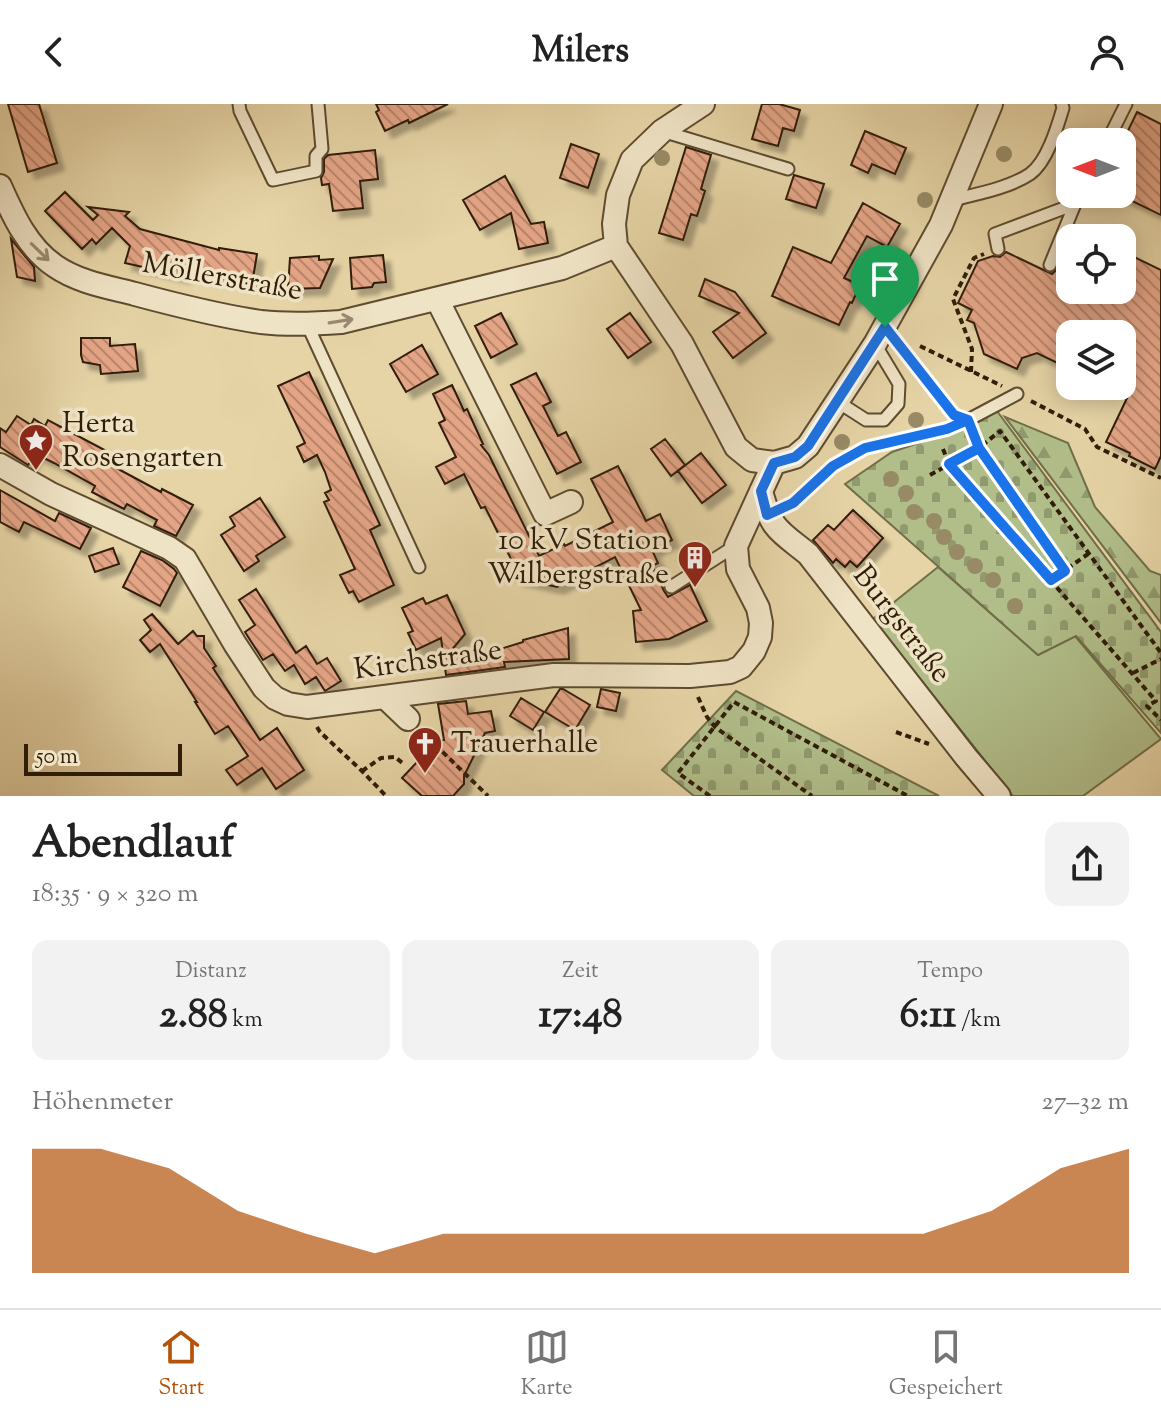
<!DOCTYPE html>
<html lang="de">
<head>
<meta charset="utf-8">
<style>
	body { margin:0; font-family:"Sorts Mill Goudy",serif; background:#f2f2f2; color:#222; height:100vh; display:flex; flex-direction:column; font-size:30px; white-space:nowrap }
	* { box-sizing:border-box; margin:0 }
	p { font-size:26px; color:#767676 }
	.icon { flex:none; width:44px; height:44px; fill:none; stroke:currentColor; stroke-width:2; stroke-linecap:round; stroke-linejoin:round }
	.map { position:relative; height:692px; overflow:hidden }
	.panel { display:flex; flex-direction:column; background:#fff; flex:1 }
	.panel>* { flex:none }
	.needle { width:52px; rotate:270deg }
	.tools { position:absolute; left:1056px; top:24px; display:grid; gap:16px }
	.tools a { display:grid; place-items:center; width:80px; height:80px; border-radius:16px; background:#fff; box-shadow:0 4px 20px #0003; font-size:40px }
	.scale { position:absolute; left:24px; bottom:20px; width:158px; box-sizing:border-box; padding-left:8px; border:4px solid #311d08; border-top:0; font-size:22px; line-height:28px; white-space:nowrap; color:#311d08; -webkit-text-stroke:6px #efe3c5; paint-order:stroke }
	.pin { position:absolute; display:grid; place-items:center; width:68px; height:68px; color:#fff; margin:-82px -34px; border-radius:50% 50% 50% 0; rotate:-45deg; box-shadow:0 0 8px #0007 }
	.pin .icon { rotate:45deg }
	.round { display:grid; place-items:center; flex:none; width:84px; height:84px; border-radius:16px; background:#f2f2f2 }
	.summary { display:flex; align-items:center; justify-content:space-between; height:136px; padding:0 32px }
	h1 { font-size:44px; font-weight:800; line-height:60px }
	.figures { display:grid; grid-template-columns:repeat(3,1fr); gap:12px; height:136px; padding:8px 32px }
	.figures div { display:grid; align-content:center; border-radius:16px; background:#f2f2f2; text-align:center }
	.figures b { font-size:40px; font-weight:800 }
	.figures small { font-size:22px; font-weight:400 }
	.figures p { font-size:22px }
	.chart { height:224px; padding:16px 32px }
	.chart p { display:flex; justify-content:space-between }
	.chart svg { width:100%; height:144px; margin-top:8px; fill:#b45309; opacity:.7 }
	header { display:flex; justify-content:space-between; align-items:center; height:104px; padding:0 32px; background:#fff; font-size:36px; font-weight:800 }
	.dock { display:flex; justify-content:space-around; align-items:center; height:112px; border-top:2px solid #e0e0e0; background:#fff; font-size:22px; color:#767676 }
	.dock a { display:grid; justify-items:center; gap:4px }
	.dock .current { color:#b45309 }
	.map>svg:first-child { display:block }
</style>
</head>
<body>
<header><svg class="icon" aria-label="back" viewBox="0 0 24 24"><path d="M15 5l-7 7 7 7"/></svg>Milers<svg class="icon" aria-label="person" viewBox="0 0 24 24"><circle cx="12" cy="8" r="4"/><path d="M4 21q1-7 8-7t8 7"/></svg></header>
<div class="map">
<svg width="1161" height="692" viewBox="0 0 1161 692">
	<defs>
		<pattern id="forest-firs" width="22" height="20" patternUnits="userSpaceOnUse" patternTransform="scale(2)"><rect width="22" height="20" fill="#b1be8a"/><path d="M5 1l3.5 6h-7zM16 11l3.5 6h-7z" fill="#919a6f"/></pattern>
		<pattern id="cemetery-stones" width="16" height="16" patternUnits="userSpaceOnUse" patternTransform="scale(2)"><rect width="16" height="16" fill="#b1be8a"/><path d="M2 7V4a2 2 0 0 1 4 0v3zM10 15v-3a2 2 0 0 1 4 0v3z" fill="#919a6f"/></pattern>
		<pattern id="building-back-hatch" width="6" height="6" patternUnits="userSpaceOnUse" patternTransform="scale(2)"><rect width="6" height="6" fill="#e4a587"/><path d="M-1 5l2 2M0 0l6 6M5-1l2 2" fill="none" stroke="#b9866c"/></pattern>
		<filter id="shadow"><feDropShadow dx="7" dy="7" stdDeviation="2" flood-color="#0004"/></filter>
	</defs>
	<rect width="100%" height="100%" fill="#e6d4a6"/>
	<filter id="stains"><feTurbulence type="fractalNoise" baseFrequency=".0025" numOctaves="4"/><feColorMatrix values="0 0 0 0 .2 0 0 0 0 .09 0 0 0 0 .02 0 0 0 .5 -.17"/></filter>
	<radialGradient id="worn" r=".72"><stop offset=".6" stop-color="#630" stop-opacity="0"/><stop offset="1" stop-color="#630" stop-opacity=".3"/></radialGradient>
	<path fill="#b1be8a" stroke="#716e49" stroke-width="2" d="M 938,463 L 1038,551 L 1075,532 L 1161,635 L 1083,692 L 1013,692 L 873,515 Z"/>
	<path fill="url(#forest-firs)" stroke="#716e49" stroke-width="2" d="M 1005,313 L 1068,339 L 1095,403 L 1150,467 L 1161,471 L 1161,519 Z"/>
	<path fill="url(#cemetery-stones)" stroke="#716e49" stroke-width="2" d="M 997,307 L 1161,528 L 1161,629 L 1076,532 L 1038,551 L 845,380 L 892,348 L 957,326 Z
		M 736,587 L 939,692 L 694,692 L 662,666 Z"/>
	<path fill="url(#building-back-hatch)" stroke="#311d08" stroke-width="2" filter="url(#shadow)" d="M 8,0 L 39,0 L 57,59 L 28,68 Z
		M 376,0 L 448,0 L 409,19 L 408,16 L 385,27 L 376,8 L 379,6 Z
		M 762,0 L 779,0 L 800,6 L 794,27 L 783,24 L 778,42 L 752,35 Z
		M 1137,8 L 1161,20 L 1161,111 L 1122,92 L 1122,39 Z
		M 865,27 L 906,44 L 895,70 L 872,60 L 868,69 L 851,61 Z
		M 571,40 L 599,50 L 588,84 L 560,74 Z
		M 686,43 L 711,51 L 701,85 L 705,87 L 697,112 L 691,110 L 683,136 L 659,129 Z
		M 375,46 L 378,75 L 360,77 L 363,104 L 333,107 L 329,80 L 322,81 L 321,74 L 324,68 L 324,55 L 328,51 Z
		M 794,71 L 824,80 L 816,104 L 786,95 Z
		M 505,72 L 531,120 L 544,118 L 548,139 L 519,145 L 511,109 L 480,126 L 463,96 Z
		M 65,88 L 93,116 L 98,111 L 88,103 L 129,108 L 125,112 L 140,125 L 219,146 L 219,144 L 257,150 L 252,180 L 184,168 L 183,172 L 125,159 L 130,142 L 112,124 L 96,140 L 92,135 L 82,145 L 45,107 Z
		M 863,99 L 900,120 L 887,143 L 867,132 L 844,174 L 860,181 L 852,199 L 850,198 L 839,221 L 772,192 L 793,143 L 831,159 Z
		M 11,135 L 34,163 L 35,177 L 17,173 Z
		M 1070,135 L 1070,186 L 1122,186 L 1122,147 L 1161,166 L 1161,352 L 1155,365 L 1129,352 L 1130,349 L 1106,338 L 1129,290 L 1122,287 L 1122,230 L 1070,230 L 1070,265 L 1037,249 L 1022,254 L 1017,265 L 984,250 L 974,219 L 967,216 L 972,206 L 958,199 L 978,157 L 993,152 L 1000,153 L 1006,148 L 1052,170 L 1058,164 Z
		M 383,151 L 386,178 L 374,179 L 372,183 L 352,185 L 350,154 Z
		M 319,152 L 319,156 L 333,155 L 320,184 L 288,185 L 290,154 Z
		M 705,175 L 735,188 L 766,229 L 733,254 L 713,228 L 739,209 L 699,192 Z
		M 501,209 L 517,240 L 491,254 L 475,222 Z
		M 630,209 L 651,238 L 628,254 L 607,225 Z
		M 81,234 L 110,234 L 110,242 L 135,240 L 138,267 L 101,270 L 100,261 L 83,258 L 81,251 Z
		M 422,241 L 438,270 L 406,288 L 390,260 Z
		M 309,268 L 380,421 L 370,426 L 394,481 L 359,498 L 353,487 L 349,489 L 340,471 L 355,465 L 324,398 L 329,396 L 325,389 L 331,386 L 325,368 L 317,351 L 304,358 L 297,343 L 305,339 L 278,282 Z
		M 536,269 L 551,298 L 543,302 L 558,332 L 566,328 L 581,358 L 557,370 L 511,281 Z
		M 452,281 L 464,307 L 467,305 L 483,340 L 481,341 L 489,351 L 539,452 L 564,440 L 565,442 L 613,418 L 591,375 L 618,362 L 646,417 L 660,410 L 672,436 L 652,446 L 658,459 L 652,462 L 664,487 L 668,493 L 690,481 L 707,517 L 669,535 L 636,538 L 633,507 L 641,506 L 615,453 L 557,483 L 516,474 L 518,469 L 485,403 L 481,404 L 464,370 L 445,380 L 436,363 L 456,353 L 439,319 L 445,316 L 433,290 Z
		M 17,312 L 31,321 L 34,315 L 45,322 L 48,316 L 112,350 L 107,359 L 161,388 L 162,385 L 193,401 L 176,432 L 154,422 L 157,416 L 127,400 L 124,405 L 92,388 L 95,382 L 54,359 L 36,350 L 28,361 L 0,343 L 0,324 L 6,328 Z
		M 665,335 L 685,361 L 671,372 L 651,345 Z
		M 701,349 L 726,381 L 702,399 L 678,367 Z
		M 0,386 L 55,417 L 59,409 L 91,424 L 80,445 L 24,418 L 19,428 L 0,418 Z
		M 260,394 L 285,433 L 256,452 L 259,457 L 244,467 L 221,431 L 235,422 L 230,413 Z
		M 853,406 L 883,434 L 857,463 L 850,457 L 845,463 L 836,455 L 833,459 L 813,436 L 828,421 L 834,426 Z
		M 113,444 L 119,460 L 95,468 L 89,452 Z
		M 141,447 L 162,456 L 174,465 L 177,469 L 160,502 L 123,483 Z
		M 256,485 L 296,549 L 306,542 L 317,560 L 327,554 L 341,577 L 325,587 L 316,573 L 305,580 L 294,561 L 285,567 L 273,550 L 263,556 L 245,528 L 255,521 L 239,496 Z
		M 447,491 L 465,530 L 445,554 L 494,547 L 523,538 L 523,536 L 568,524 L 569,555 L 504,558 L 505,563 L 446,571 L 441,534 L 416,546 L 408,529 L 413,527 L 402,504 L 423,494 L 426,500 Z
		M 152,510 L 178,540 L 193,527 L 197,532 L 204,532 L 204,544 L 216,562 L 213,564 L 260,636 L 277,624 L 304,666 L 276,685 L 262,664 L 237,681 L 226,666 L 248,652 L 228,622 L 215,630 L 195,598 L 197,598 L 160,540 L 150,548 L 140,536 L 151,526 L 144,516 Z
		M 560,585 L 563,585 L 590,601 L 575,626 L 545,608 Z
		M 601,585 L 620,589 L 616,607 L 597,603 Z
		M 521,594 L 544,608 L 533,626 L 510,612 Z
		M 466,597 L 468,610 L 491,607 L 495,627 L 485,629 L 464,672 L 464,680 L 453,692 L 422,692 L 402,674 L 437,637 L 444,636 L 438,600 Z"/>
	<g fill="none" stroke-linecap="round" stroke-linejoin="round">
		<defs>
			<path id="service" d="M 239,0 L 240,7 L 273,76 L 316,67 L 316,52 L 322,45 L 318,0
				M 662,27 L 788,65
				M 1107,38 L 1126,0
				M 952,96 C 977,90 1009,84 1030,70 C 1047,58 1057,24 1063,4 L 1062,0
				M 998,145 L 995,130 L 1075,100 L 1081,90
				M 1050,161 L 1075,100
				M 307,220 L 419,463
				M 885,223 L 954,311 L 968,316 L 1017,290
				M 838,298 L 866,316 L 884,316 L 898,300 L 899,280 L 875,240
				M 671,483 L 735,442"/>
			<path id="minor" d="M 703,0 L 662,27 L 632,56 L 618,91 L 614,120 L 616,142 L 682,240 L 736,343 L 752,356 L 774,359 L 795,353 L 808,342 L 875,240 L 941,121 L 991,0
				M 0,82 C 13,111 27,143 55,162 C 78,178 108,183 135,190 C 176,201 219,212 261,218 C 288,221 314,220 341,218 L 562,164 L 616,142
				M 437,195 L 545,410 L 571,398
				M 0,361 L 51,390 L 169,444 L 185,455 L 235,540 L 264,584 L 275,594 L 288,600 L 307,603 L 554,571 L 690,572 L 730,568 L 741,563 L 754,547 L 760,533 L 761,519 L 758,504 L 738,465 L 736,442 L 774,359
				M 761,387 C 771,425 778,426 808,450 L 966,653 L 999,692
				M 385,593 L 408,615"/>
		</defs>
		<use href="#service" stroke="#5e4b30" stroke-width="15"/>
		<use href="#minor" stroke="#5e4b30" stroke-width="26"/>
		<path stroke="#311d08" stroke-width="4" stroke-dasharray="6 4" stroke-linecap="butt" d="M 920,242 L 1002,282
			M 971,268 L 972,245 L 953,195 L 974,154 L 984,150
			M 1031,297 L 1085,325 L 1097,343 L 1161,374
			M 973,330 L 979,344 L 1065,467
			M 943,345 L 949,360 L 1156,597 L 1147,602 L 1161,616
			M 930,371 L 979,344 L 1000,327 L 1161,549
			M 788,402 L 793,399 L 833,362 L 865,344 L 948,324
			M 1051,476 L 1088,450
			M 1133,569 L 1161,555
			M 698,593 L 707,613 L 715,623 L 812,692
			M 317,623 L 320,628 L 362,667 L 386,692
			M 421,627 L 488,692
			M 896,628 L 929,640
			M 362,667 L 381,654 L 395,653 L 405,661
			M 710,692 L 678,669 L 734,598 L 908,692"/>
		<use href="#service" stroke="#efe3c5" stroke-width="11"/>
		<use href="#minor" stroke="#efe3c5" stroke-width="22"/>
	</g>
	<g fill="#978a65">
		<circle cx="1004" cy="50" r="8"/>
		<circle cx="662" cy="54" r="8"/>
		<circle cx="925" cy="96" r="8"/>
		<circle cx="916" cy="316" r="8"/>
		<circle cx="842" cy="338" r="8"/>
		<circle cx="891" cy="375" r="8"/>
		<circle cx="906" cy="389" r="8"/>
		<circle cx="914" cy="408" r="8"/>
		<circle cx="934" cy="417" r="8"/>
		<circle cx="944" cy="433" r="8"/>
		<circle cx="957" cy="448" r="8"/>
		<circle cx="975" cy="462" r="8"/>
		<circle cx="993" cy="476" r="8"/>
		<circle cx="1015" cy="502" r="8"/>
	</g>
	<defs><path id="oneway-shaft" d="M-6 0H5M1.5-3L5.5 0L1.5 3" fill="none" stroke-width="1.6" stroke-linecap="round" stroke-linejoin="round" transform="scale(2)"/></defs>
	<g stroke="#9a8a70">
		<use href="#oneway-shaft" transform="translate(40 148) rotate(44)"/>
		<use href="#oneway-shaft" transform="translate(341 217) rotate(-9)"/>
	</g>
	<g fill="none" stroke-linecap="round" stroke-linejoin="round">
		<defs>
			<path id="route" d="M 885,223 L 808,342 L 795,353 L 774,359 L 761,387 L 767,411 L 793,399 L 833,362 L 865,344 L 947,325 L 968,316 L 979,344 L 1065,467 L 1051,476 L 949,360 L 979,344 L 968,316 L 954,311 L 885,223"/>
		</defs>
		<use href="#route" stroke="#fff" stroke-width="16"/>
		<use href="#route" stroke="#1a73e8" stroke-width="10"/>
	</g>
	<defs>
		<symbol id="sight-pin" viewBox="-11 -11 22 30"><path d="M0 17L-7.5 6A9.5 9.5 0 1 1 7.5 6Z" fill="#8f2418" stroke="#efe3c5"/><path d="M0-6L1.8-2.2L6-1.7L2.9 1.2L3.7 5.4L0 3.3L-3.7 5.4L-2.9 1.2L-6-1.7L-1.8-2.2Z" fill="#fff"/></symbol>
		<symbol id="building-pin" viewBox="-11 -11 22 30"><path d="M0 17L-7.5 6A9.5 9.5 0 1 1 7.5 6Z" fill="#8f2418" stroke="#efe3c5"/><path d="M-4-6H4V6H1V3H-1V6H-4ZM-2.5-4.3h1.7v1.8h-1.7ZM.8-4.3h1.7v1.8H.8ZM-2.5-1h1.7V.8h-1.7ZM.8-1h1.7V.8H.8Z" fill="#fff"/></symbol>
		<symbol id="church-pin" viewBox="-11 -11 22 30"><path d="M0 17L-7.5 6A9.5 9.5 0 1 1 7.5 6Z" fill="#8f2418" stroke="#efe3c5"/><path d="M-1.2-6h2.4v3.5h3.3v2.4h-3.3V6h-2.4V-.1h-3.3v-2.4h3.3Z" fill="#fff"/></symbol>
	</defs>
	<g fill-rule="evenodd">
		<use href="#sight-pin" x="16" y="317" width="40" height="54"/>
		<use href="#building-pin" x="675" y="434" width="40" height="54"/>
		<use href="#church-pin" x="405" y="620" width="40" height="54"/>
	</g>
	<g text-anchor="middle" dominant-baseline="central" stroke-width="7" stroke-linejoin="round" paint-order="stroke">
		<g font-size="30" fill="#311d08" stroke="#efe3c5">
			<text transform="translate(222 174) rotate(10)">Möllerstraße</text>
			<text transform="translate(901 521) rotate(52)">Burgstraße</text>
			<text transform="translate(428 557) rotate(-8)">Kirchstraße</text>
		</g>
		<g font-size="30" fill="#311d08" stroke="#efe3c5" text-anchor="start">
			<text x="62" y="320">Herta<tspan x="62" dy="34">Rosengarten</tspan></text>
			<text x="669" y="437" text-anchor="end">10 kV Station<tspan x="669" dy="34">Wilbergstraße</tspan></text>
			<text x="451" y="640">Trauerhalle</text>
		</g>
	</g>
	<rect width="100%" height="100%" filter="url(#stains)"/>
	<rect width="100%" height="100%" fill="url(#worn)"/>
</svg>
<div class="tools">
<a><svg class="needle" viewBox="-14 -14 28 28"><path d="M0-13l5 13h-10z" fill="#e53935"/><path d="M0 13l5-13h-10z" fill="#767676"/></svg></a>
<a><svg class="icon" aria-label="locate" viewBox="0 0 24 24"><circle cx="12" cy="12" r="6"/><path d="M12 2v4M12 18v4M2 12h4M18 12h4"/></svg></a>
<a><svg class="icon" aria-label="layers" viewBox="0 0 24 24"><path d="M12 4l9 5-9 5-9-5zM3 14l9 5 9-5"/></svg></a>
</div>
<div class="scale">50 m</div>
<div class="pin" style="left:885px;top:223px;background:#1e9e55"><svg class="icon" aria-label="arrive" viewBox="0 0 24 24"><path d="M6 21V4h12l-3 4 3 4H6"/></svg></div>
</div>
<section class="panel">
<div class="summary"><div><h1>Abendlauf</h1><p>18:35 · 9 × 320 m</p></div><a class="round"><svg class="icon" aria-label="share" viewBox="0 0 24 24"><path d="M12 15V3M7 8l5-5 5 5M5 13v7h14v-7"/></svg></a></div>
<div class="figures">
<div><p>Distanz</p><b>2.88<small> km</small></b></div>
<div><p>Zeit</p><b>17:48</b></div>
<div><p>Tempo</p><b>6:11<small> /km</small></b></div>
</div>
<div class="chart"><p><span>Höhenmeter</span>27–32 m</p>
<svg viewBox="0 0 160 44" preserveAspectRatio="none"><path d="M0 44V6L10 6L20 12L30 25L40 32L50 38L60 32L70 32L80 32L90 32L100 32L110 32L120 32L130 32L140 25L150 12L160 6V44z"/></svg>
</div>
</section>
<nav class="dock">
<a class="current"><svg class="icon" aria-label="home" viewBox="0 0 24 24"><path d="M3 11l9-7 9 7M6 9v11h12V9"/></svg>Start</a>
<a><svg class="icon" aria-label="map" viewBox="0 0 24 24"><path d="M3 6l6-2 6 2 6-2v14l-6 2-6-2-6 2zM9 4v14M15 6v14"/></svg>Karte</a>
<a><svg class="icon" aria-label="saved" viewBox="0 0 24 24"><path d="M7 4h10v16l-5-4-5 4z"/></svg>Gespeichert</a>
</nav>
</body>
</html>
